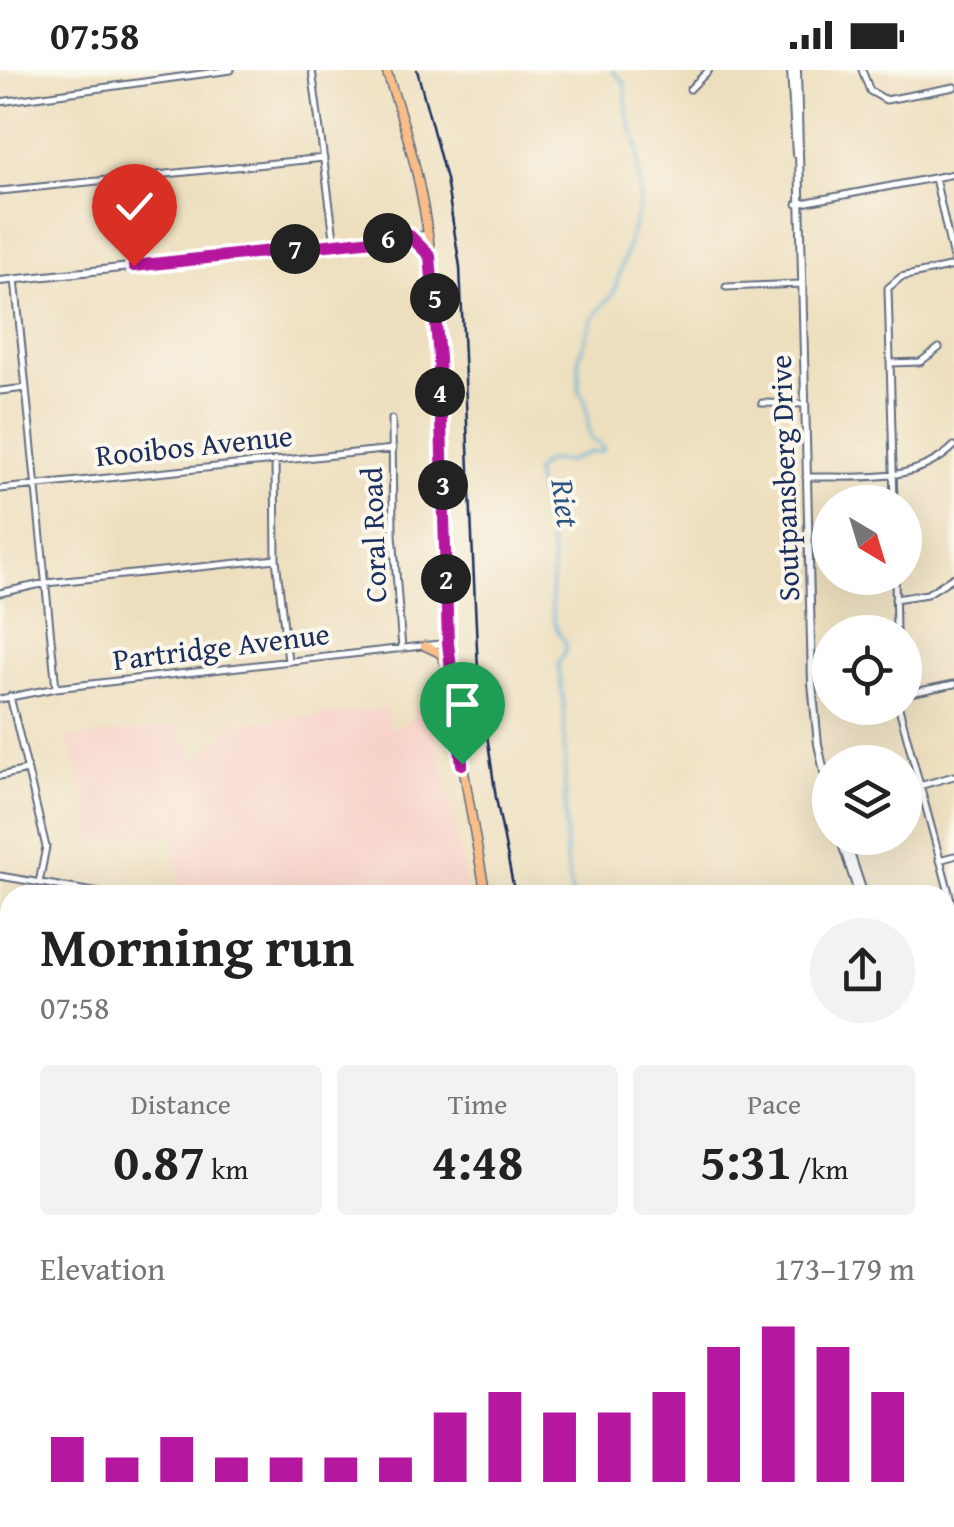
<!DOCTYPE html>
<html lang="en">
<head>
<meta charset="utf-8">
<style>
	body { margin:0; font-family:"Gentium Book Plus",serif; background:#f2f2f2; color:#222; height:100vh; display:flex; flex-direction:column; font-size:38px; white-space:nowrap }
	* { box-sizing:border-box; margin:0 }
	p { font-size:32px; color:#767676 }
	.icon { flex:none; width:55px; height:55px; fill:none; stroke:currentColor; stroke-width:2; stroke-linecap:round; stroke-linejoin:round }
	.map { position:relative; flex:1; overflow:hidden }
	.side { position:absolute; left:0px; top:815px; width:955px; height:642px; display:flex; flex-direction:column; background:#fff; border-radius:30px 30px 0 0; box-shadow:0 10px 40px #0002 }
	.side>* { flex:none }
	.needle { width:65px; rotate:142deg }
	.fabs { position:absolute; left:812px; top:415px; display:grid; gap:20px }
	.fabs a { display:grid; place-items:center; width:110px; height:110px; border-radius:50%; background:#fff; box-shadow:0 10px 40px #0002; font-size:50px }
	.pin { position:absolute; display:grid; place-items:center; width:85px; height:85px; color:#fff; margin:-102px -42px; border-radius:50% 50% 50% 0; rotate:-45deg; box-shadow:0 0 10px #0007 }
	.pin .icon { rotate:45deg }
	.km { position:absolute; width:50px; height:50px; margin:-25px; border-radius:50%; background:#222; color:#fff; font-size:28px; line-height:50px; text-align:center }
	.round { display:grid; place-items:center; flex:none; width:105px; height:105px; border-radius:52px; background:#f2f2f2 }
	.head { display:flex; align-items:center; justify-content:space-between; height:170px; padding:0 40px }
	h1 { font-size:55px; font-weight:800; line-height:75px }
	.metrics { display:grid; grid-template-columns:repeat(3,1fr); gap:15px; height:170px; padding:10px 40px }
	.metrics div { display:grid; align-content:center; border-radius:10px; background:#f2f2f2; text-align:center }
	.metrics b { font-size:50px; font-weight:800 }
	.metrics small { font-size:28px; font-weight:400 }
	.metrics p { font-size:28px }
	.chart { height:280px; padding:20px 40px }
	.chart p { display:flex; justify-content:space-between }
	.chart svg { width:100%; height:180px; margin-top:10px; stroke:#b5179e; stroke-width:6 }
	.status { display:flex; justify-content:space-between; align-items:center; height:70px; padding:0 50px; background:#fff; direction:ltr }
	.status svg { height:28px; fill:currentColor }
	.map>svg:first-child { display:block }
</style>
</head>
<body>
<div class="status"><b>07:58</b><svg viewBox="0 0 49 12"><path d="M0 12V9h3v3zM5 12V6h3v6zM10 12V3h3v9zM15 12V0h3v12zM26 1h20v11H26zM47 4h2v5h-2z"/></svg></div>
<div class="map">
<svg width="954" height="1457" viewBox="0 0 954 1457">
	<rect width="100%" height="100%" fill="#fbf7ec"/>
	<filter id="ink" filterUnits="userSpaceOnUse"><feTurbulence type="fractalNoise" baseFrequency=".01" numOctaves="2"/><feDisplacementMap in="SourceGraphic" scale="20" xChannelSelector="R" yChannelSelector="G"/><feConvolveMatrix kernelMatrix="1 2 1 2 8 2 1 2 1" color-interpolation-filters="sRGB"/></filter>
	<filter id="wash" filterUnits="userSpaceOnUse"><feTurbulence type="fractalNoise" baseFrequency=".0048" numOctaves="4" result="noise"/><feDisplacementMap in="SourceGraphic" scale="40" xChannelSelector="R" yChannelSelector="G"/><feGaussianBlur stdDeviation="2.25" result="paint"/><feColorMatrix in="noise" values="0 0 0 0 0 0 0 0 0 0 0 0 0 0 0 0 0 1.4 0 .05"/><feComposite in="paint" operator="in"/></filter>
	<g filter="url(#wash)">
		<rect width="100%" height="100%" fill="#eddfbe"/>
		<path fill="#f7d1c7" d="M 431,633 L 468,825 L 181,825 L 174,763 L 89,772 L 92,747 L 67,669 L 177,656 L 179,671 L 184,671 L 198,689 L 234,654 L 386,638 L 387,654 L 397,659 L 413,646 L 417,634 Z"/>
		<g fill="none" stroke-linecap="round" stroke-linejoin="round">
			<path stroke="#5cb0d8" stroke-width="2.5" d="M 572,825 L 566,791 L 564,633 L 558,594 L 565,582 L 565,571 C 544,549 554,515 552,488 C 550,462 541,429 534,403 L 542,394 L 552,390 L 566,392 L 590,382 L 601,382 L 604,378 L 590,368 L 585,329 L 579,322 L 579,287 L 593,248 L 614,222 L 640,135 L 638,77 L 627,43 L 625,13 L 612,0
				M 568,1457 L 572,1448"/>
		</g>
	</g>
	<g filter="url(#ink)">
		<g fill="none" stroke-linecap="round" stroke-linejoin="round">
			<defs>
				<path id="minor" d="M 312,0 L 335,175
					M 862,0 L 870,21 L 886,30 L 954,17
					M 690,19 L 709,0
					M 0,32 L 231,0
					M 935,108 L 954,193
					M 0,121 L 324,88
					M 797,134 L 954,104
					M 15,209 L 56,618
					M 726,217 L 801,214
					M 890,293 L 920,292 L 939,278
					M 0,321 L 26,318
					M 762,333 L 804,334
					M 392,349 L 393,464 L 402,579
					M 275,390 L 276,489 L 288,591
					M 806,407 C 857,406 915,415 954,376
					M 0,419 L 393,379
					M 894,432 L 888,218 L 901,207 L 954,196
					M 895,508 L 896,562
					M 0,523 L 46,513 L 276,489
					M 895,529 L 927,524 L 954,507
					M 905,624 L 954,614
					M 10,626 L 46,777 L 39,813
					M 0,629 L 56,618 L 448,573
					M 899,638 L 954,841
					M 0,706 L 27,700
					M 905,720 L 954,706
					M 939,790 L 954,786
					M 0,806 L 111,825
					M 945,884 L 954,881
					M 0,941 L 10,939
					M 0,1034 L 10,1035
					M 0,1062 L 10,1064
					M 0,1095 L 10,1097
					M 0,1131 L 10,1133
					M 5,1132 L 10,1107
					M 945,1226 L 954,1229
					M 0,1229 L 10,1231
					M 945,1296 L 954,1298
					M 0,1362 L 10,1370
					M 945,1374 L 947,1360
					M 945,1386 L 954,1388
					M 945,1410 L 954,1412
					M 945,1420 L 954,1422
					M 0,1428 L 10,1381
					M 340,1448 L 386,1457
					M 818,1448 L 863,1457
					M 924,1455 L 925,1448
					M 98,1457 L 100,1448
					M 340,1457 L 344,1448
					M 489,1457 L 497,1448
					M 760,1457 L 762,1448"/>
				<path id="tertiary" d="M 791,0 L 796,84
					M 797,0 L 812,613 L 818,674 L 830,729
					M 0,211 L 427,165
					M 840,768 L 859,825
					M 845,768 L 864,825
					M 945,1111 L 954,1142"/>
				<path id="primary" d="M 386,0 C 400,41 413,81 421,124 C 448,260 440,402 447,540 C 451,636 468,730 486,825
					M 410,166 L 428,182
					M 425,576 L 440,583 L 449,599
					M 563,1448 L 563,1457"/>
			</defs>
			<use href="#minor" stroke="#646d80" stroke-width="9"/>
			<use href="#tertiary" stroke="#646d80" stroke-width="10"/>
			<use href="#primary" stroke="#646d80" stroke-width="11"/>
			<use href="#minor" stroke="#fff" stroke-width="5"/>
			<use href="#tertiary" stroke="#fff" stroke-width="6"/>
			<use href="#primary" stroke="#f8bd89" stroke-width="8"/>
			<path stroke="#1b2f5e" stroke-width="2.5" d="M 417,0 L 446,109 L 460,197 L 478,601 L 496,728 L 515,825
				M 624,1448 L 624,1457"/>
		</g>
	</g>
	<g fill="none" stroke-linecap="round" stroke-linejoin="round" filter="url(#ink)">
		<defs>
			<path id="route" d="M 134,196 L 410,166 L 430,186 L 439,288 L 448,573 L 462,694"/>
		</defs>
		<use href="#route" stroke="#fff" stroke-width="20"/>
		<use href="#route" stroke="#b5179e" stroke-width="12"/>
	</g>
	<g text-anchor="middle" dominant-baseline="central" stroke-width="8" stroke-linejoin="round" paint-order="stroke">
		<g font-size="30" fill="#1b2f5e" stroke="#fbf7ec">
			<text transform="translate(194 375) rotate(-6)">Rooibos Avenue</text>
			<text transform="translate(784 408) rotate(-92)">Soutpansberg Drive</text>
			<text transform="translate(373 465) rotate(-92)">Coral Road</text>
			<text transform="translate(221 576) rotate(-7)">Partridge Avenue</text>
		</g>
		<g font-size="32" font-style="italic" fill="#2e5683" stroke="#fbf7ec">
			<text transform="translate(566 433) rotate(82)">Riet</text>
		</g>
	</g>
</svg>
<div class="fabs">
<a><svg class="needle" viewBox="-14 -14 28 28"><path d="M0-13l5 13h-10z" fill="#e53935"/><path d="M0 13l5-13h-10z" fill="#767676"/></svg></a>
<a><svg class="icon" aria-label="locate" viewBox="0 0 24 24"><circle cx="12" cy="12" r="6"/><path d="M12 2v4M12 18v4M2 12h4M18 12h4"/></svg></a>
<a><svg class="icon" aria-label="layers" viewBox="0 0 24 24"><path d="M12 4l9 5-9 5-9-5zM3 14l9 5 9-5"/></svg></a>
</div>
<div class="pin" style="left:462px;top:694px;background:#1e9e55"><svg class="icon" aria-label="arrive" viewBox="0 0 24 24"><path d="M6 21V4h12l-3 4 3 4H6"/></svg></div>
<div class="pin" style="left:134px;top:196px;background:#d93025"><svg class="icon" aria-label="check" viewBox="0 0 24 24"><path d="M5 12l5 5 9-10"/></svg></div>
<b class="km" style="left:446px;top:509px">2</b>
<b class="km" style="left:443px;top:415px">3</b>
<b class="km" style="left:440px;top:322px">4</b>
<b class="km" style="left:435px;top:228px">5</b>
<b class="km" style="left:388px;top:168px">6</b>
<b class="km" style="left:295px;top:179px">7</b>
<section class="side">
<div class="head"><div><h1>Morning run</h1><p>07:58</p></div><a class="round"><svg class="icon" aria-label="share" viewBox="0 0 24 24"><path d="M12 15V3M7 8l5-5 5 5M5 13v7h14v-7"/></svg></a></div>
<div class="metrics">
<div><p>Distance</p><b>0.87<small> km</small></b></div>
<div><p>Time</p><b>4:48</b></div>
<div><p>Pace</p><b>5:31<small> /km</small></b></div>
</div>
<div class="chart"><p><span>Elevation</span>173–179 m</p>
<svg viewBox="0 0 160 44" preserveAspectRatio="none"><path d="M5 44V33M15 44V38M25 44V33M35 44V38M45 44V38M55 44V38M65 44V38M75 44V27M85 44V22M95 44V27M105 44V27M115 44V22M125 44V11M135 44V6M145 44V11M155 44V22"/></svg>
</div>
</section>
</div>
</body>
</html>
